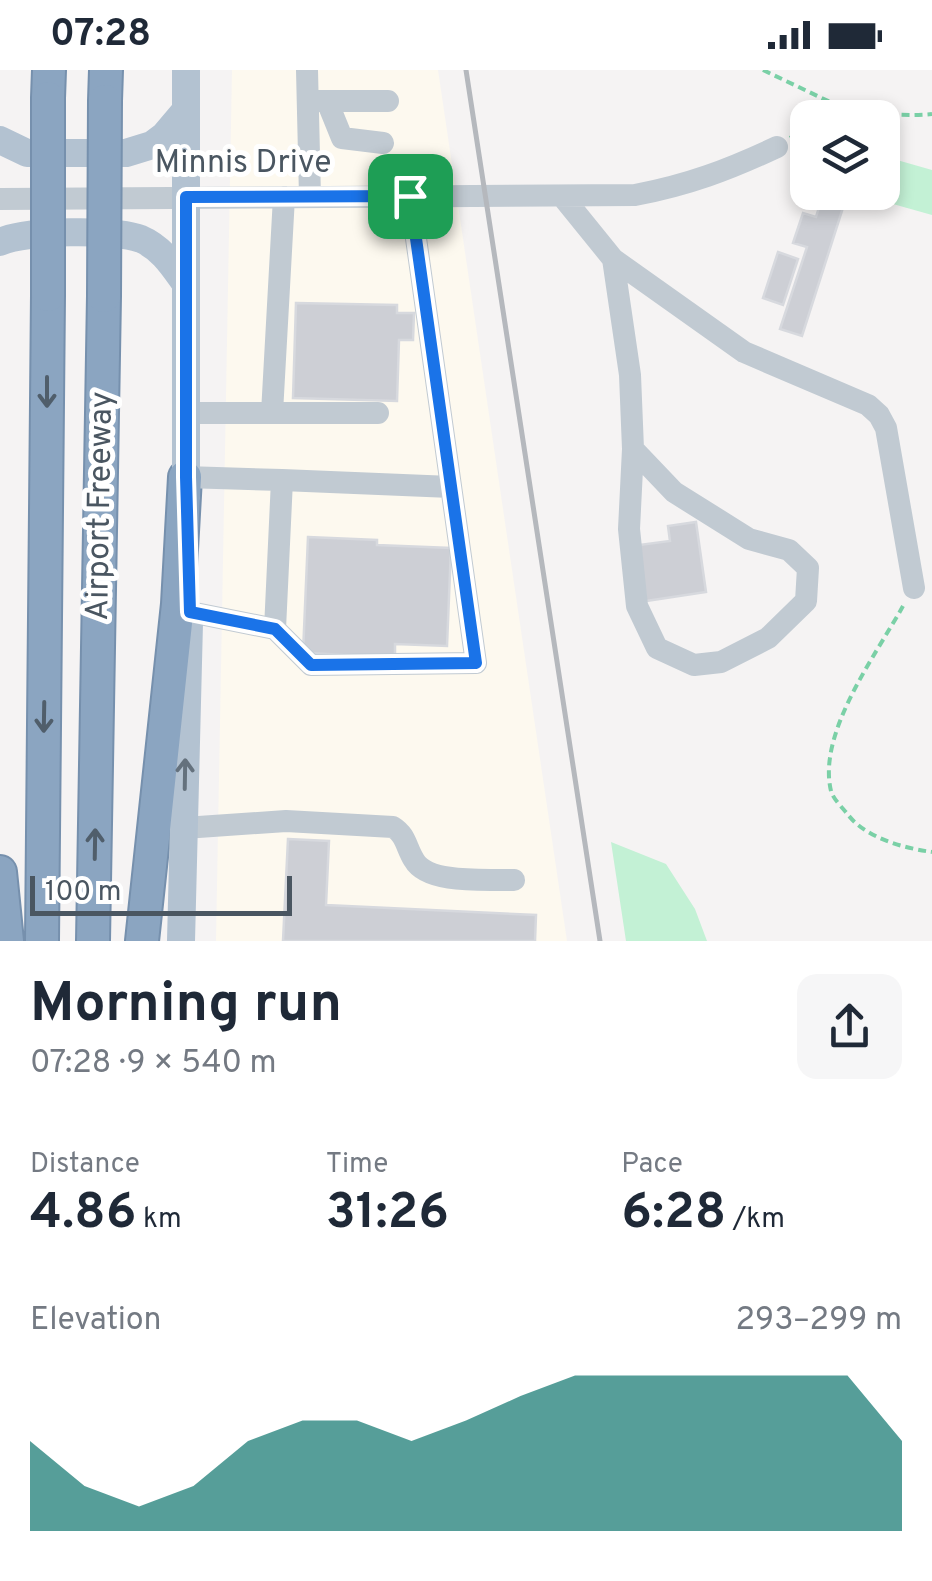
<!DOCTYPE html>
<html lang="en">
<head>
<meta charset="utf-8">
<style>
	body { margin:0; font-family:Overpass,sans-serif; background:#f6f6f7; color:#1f2937; height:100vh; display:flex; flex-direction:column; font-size:38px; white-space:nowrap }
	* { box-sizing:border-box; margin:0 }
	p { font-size:32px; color:#747a83 }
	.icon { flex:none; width:55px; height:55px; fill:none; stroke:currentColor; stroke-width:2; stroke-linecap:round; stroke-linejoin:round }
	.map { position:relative; height:871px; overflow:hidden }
	.sheet { display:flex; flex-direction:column; background:#fff; flex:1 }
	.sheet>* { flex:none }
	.tools { position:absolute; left:790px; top:30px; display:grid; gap:20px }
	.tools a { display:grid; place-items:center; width:110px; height:110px; border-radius:20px; background:#fff; box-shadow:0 5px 15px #0003; font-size:50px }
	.scale { position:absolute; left:30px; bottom:25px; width:262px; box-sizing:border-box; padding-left:10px; border:5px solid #4a5661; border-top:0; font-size:28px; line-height:35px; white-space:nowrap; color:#4a5661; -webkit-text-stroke:8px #fff; paint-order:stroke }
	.pin { position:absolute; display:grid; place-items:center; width:85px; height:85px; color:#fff; margin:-42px; border-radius:20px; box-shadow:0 5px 15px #0006 }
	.round { display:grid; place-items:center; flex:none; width:105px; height:105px; border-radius:20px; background:#f6f6f7 }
	.headline { display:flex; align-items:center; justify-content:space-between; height:170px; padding:0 30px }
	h1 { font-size:55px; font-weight:700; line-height:75px }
	.metrics { display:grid; grid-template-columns:repeat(3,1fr); gap:15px; height:170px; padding:10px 30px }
	.metrics div { display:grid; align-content:center }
	.metrics b { font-size:50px; font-weight:700 }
	.metrics small { font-size:28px; font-weight:400 }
	.metrics p { font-size:28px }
	.chart { height:280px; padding:20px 30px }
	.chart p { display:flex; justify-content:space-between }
	.chart svg { width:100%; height:180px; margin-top:10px; fill:#0f766e; opacity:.7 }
	.status { display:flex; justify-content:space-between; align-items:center; height:70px; padding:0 50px; background:#fff; direction:ltr }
	.status svg { height:28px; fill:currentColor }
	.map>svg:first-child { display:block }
</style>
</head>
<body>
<div class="status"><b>07:28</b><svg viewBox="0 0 49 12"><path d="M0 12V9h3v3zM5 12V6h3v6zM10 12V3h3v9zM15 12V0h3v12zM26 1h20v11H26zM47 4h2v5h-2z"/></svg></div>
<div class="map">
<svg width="932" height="871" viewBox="0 0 932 871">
	<rect width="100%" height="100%" fill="#f5f3f3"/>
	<path fill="#fdf9ef" d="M 232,0 L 438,0 L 567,871 L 216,871 Z"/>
	<path fill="#c3f1d5" d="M 883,86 L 932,100 L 932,145 L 861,125 L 859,123 L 882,122 Z
		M 611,772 L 666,794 L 695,839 L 707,871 L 626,871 Z"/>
	<path fill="#cdcfd5" stroke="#d7d9de" stroke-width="2.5" d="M 824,122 L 848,122 L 802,266 L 780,259 L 807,177 L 793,173 L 803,143 L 816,147 Z
		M 778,182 L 798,189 L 783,235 L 763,228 Z
		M 296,233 L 397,235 L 397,243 L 414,243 L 413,270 L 399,270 L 397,331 L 293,328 Z
		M 696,452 L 706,522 L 646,531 L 639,475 L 670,471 L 668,456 Z
		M 308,467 L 377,470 L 377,475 L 451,478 L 447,576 L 395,574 L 395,587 L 303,583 Z
		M 288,769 L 329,771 L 326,835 L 536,845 L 535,871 L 283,871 Z"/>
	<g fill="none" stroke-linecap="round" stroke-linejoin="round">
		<defs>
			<path id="highway" d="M 48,28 L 49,0
				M 105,31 L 106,0
				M 0,802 L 7,871
				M 42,871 L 48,225
				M 93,871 L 104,226
				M 142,871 L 178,534 L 185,407"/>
		</defs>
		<use href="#highway" stroke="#7690ad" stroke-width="36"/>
		<path stroke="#7ad0a6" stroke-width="4" stroke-dasharray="8 5" stroke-linecap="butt" d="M 763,0 L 849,41
			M 824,48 C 861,38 893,48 932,44
			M 790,68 L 808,57
			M 903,536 C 876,585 817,663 831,721 C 833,729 843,738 849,746 C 867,768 903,778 932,782"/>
		<path stroke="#c1cad2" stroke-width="22" d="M 307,0 L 310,127
			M 317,31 L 388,31
			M 327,31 L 342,68 L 383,73
			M 562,126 L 613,189 L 630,305 L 633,379 L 674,422 L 749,469 L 789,480 L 808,498 L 806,531 L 768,568 L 721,592 L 694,595 L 657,578 L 637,536 L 629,459 L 633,379
			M 0,129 L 635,125 C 688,115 728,100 777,77
			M 613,189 L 744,282 L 868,335 L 879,345 L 886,358 L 914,518
			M 186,343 L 378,343
			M 272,343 L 284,127
			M 185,407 L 282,410 L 275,559
			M 282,410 L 451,417
			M 190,542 L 275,559 L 311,595 L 476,593 L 410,126
			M 184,758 L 286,751 L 393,757 C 406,765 406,777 414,790 C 428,815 488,809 514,810"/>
		<path stroke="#b3c2d1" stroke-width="28" d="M 186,0 L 186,425
			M 0,70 L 27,83 L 126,83 L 152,75 L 164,66 L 186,40
			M 0,172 C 25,160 116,159 141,169 C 162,178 173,196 186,214
			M 181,871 L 189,553"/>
		<use href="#highway" stroke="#8ba5c1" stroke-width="32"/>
		<path stroke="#b5b8bd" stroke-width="5" d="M 466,0 L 600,871"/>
		<defs>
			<path id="highway-bridge" d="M 48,225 L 48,28
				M 104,226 L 105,31"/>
		</defs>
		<use href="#highway-bridge" stroke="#7690ad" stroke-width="36" stroke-linecap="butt"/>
		<use href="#highway-bridge" stroke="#8ba5c1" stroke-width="32"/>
	</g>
	<defs><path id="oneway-shaft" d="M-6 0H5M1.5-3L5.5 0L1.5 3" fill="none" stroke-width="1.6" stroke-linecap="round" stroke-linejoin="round" transform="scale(2.5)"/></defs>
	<g stroke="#505e6b">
		<use href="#oneway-shaft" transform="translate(47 322) rotate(90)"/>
		<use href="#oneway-shaft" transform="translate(44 647) rotate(91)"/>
		<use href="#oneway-shaft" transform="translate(95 774) rotate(-89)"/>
	</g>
	<use stroke="#64717d" href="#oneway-shaft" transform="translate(185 704) rotate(-89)"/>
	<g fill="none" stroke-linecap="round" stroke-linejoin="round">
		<defs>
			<path id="route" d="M 410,126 L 476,593 L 311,595 L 275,559 L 190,542 L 186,407 L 186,127 Z"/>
		</defs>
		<use href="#route" stroke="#fff" stroke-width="20"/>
		<use href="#route" stroke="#1a73e8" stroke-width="12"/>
	</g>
	<g text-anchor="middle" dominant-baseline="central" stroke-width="10" stroke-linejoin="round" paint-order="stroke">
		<g font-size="32" fill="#4a5661" stroke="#fff">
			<text x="243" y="94">Minnis Drive</text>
			<text transform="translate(101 436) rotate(-89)">Airport Freeway</text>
		</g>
	</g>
</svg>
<div class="tools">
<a><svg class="icon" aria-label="layers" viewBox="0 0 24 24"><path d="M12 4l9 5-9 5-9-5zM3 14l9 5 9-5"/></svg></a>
</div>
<div class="scale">100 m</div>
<div class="pin" style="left:410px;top:126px;background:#1e9e55"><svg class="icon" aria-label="arrive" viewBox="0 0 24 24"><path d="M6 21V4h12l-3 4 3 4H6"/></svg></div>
</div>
<section class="sheet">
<div class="headline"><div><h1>Morning run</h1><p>07:28 · 9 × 540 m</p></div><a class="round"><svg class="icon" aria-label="share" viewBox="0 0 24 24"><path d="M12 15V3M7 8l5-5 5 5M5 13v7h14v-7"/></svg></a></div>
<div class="metrics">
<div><p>Distance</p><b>4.86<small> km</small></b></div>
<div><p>Time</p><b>31:26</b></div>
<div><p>Pace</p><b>6:28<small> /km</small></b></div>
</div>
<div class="chart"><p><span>Elevation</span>293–299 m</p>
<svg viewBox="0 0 160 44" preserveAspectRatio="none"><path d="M0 44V22L10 33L20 38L30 33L40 22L50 17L60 17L70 22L80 17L90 11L100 6L110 6L120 6L130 6L140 6L150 6L160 22V44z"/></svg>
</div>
</section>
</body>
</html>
